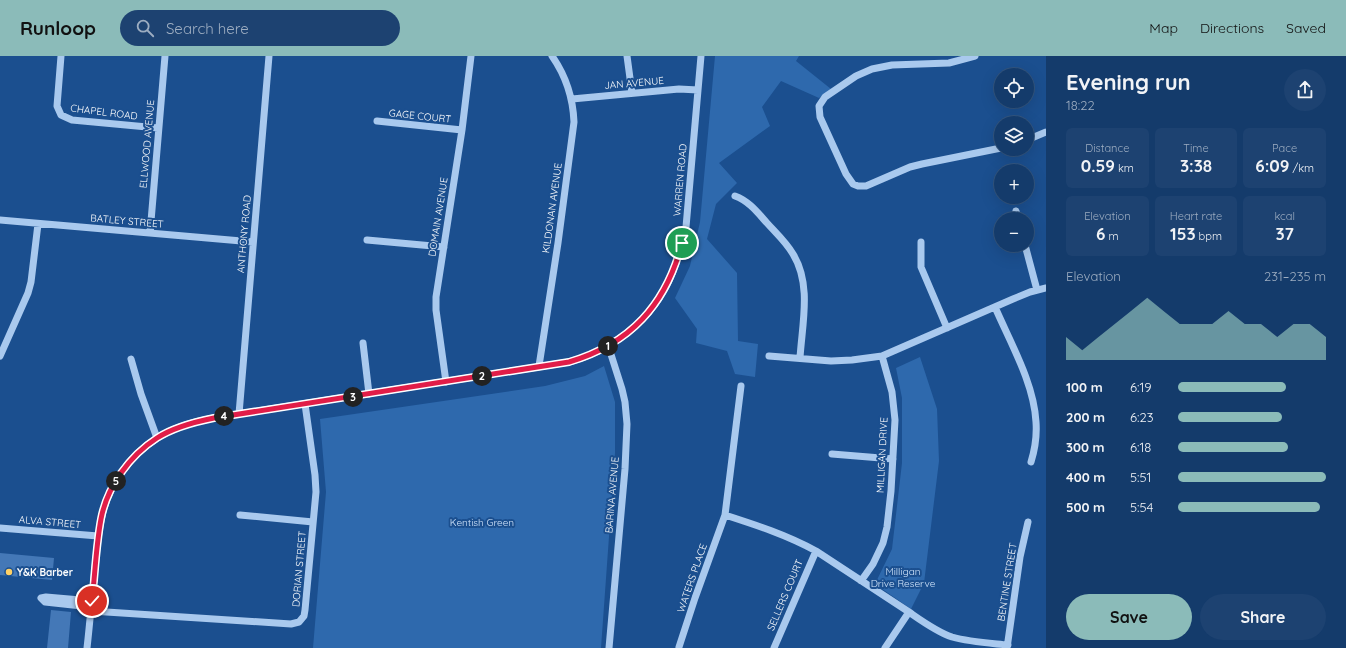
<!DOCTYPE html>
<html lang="en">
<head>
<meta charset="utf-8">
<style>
	body { margin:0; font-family:Quicksand,sans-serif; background:#1d4271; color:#f1f3f6; height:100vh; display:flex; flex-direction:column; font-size:15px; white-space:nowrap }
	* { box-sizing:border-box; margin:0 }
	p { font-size:13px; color:#9dadc1 }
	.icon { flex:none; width:22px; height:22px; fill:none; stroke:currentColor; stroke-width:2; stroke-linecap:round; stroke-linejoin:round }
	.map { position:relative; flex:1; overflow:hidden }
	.drawer { display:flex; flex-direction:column; background:#143b6b; width:300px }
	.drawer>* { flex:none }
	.buttons { position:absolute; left:994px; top:12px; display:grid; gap:8px }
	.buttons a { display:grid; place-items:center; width:40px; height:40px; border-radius:50%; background:#143b6b; box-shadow:0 4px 16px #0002,0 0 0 1px #33557e; font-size:20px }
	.pin { position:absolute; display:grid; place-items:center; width:34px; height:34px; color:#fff; margin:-17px; border:2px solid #fff; border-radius:50%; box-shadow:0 1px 4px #0007 }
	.km { position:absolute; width:20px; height:20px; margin:-10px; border-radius:50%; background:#222; color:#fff; font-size:11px; line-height:20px; text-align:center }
	.round { display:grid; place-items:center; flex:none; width:42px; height:42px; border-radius:21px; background:#1d4271 }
	.summary { display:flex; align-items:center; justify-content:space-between; height:68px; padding:0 20px }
	h1 { font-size:22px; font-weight:700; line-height:30px }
	.figures { display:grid; grid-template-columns:repeat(3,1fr); gap:6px; height:68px; padding:4px 20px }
	.figures div { display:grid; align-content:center; border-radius:6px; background:#1d4271; text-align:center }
	.figures b { font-size:17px; font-weight:700 }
	.figures small { font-size:11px; font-weight:400 }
	.figures p { font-size:11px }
	.chart { height:112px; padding:8px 20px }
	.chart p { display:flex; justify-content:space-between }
	.chart svg { width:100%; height:72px; margin-top:4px; fill:#8bbbb9; opacity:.7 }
	.button { display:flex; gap:8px; margin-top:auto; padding:8px 20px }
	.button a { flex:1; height:46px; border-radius:24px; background:#8bbbb9; color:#111; font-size:16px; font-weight:700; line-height:46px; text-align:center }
	.button a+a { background:#1d4271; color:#f1f3f6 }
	ul { padding:0 20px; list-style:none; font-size:13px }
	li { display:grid; grid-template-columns:64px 48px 1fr; align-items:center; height:30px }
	li i { height:10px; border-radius:5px; background:#8bbbb9 }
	header { display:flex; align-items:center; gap:24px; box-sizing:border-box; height:56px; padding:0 20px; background:#8bbbb9; color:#111 }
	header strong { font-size:19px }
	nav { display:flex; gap:22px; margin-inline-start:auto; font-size:14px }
	.search { width:280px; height:36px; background:#1d4271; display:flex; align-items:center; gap:10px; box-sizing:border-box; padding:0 14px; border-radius:22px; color:#9dadc1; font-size:15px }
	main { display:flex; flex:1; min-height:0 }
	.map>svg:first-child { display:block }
</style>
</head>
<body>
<header>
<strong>Runloop</strong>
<div class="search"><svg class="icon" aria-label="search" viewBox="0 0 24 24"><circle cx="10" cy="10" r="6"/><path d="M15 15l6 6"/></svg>Search here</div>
<nav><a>Map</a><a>Directions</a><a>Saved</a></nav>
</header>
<main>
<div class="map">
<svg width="1046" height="592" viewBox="0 0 1046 592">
	<rect width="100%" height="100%" fill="#1b4f8f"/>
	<path fill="#2e69ad" d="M 715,0 L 799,0 L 796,5 L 831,33 L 819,42 L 781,25 L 762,51 L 770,70 L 719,107 L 737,127 L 716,148 L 707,183 L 737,217 L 738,285 L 758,288 L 755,321 L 735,318 L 727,295 L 696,287 L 697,273 L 675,242 L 690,210 L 700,166 Z
		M 920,301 L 937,353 L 939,405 L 924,527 L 911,553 L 875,528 L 892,493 L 902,407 L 902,342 L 896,312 Z
		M 604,310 L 615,346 L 615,397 L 601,592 L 313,592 L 326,436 L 320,363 L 545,330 L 585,320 Z"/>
	<path fill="#4478b7" d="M 0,497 L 54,502 L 52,524 L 0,519 Z
		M 51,554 L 71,556 L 68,592 L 47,592 Z"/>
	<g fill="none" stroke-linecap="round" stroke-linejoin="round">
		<path stroke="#a9c9ee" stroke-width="7" d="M 61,0 L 57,50 L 61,59 L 72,64 L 158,72
			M 627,0 L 632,37
			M 975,0 L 949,7 L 892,9 L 872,13 L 856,20 L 825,41 L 819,50 L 820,61 L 846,118 L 853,128 L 858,130 L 866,130 L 910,111 L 922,108 L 1001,92
			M 572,43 L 679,33 L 698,34
			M 377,65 L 462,74
			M 1027,84 L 1046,76
			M 735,140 C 749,145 758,157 767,167 C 776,177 786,186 793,198 C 812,229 802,268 800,302
			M 1016,155 L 1018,163
			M 0,164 L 253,186
			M 150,177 L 165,0
			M 367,184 L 444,191
			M 921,186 L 921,211 L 947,272
			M 1025,189 L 1037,234
			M 995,251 C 1010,286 1034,327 1036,366 C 1037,380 1035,393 1031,406
			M 363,287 L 369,338
			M 608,289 L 622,333 L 625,346 L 627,368 L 625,413 L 609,592
			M 0,300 L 28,237 L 31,226 L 38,168
			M 769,300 L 831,305 L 852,304 L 882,300 L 1013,243 L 1030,236 L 1046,232
			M 131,303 L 141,338 L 157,382
			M 539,310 L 558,187 L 574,66 C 573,42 566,20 552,0
			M 446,326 L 436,254 L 436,241 L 462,74 L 471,0
			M 239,358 L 269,0
			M 832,398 L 893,403
			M 240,459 L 313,466
			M 725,459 C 756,469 787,479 816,495 L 909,556 L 885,592
			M 0,472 L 98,480
			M 861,525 L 873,508 L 883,487 L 887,471 L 891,435 L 895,364 L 892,336 L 882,300
			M 91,551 L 45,546 L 41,542 L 46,541 L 92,545
			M 91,555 L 291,568 L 299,566 L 304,560 L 305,554 L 316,436 L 315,419 L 305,348
			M 909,556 C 922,565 937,576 952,581 C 970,586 989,587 1008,589
			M 679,591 L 695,542 L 725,459 L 741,330
			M 87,592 C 90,566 92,539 95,513 C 97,493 98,472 104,452 C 112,425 132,398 156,383 C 173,371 194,366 213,362 L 569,306 C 610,295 647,268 667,229 C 676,211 681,191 686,171 L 701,0
			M 774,592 L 816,495
			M 1007,592 L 1020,501 L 1028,466"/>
	</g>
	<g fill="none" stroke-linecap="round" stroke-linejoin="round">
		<defs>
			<path id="route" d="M 92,545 C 95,518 96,490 101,463 C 107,431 129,400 157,382 C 174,371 194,366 214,362 L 569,306 C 630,288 666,249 682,187"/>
		</defs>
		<use href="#route" stroke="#fff" stroke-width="8"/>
		<use href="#route" stroke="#e11d48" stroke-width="5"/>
	</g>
	<circle fill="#ffd166" stroke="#1b4f8f" stroke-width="1.5" cx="9" cy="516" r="4"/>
	<g text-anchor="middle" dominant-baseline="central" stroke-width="4" stroke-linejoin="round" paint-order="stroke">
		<g font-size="10" fill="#fff" stroke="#1b4f8f">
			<text transform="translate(634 27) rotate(-5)">JAN AVENUE</text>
			<text transform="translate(104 56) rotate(7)">CHAPEL ROAD</text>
			<text transform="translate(420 60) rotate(6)">GAGE COURT</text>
			<text transform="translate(147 88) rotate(-85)">ELLWOOD AVENUE</text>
			<text transform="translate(680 124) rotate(-85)">WARREN ROAD</text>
			<text transform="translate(552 152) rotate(-82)">KILDONAN AVENUE</text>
			<text transform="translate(438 161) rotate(-81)">DOMAIN AVENUE</text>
			<text transform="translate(127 165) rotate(5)">BATLEY STREET</text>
			<text transform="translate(244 178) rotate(-85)">ANTHONY ROAD</text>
			<text transform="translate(882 399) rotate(-87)">MILLIGAN DRIVE</text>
			<text transform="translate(612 439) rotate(-85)">BARINA AVENUE</text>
			<text transform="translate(50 466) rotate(5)">ALVA STREET</text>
			<text transform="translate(299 513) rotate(-85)">DORIAN STREET</text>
			<text transform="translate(692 522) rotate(-71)">WATERS PLACE</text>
			<text transform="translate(1007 526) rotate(-81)">BENTINE STREET</text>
			<text transform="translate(785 539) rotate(-67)">SELLERS COURT</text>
		</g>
		<g font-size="10" fill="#cfe3fa" stroke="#1b4f8f">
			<text x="482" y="466">Kentish Green</text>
			<text x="903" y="515">Milligan<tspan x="903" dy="12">Drive Reserve</tspan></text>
		</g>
		<g font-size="10" font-weight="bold" fill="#fff" stroke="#1b4f8f" text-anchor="start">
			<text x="17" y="516">Y&amp;K Barber</text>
		</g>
	</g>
</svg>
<div class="buttons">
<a><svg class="icon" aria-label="locate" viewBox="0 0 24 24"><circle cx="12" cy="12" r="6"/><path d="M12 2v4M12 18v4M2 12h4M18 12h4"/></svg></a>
<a><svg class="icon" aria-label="layers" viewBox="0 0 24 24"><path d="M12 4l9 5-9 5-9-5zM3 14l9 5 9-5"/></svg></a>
<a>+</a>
<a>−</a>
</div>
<div class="pin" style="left:682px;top:187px;background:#1e9e55"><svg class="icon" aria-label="arrive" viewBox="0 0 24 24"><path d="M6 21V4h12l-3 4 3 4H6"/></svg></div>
<div class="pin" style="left:92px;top:545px;background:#d93025"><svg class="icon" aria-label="check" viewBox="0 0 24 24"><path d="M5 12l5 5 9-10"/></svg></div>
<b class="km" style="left:608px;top:290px">1</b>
<b class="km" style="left:482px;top:320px">2</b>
<b class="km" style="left:353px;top:341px">3</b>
<b class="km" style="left:224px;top:360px">4</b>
<b class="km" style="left:116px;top:425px">5</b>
</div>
<section class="drawer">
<div class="summary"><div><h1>Evening run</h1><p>18:22</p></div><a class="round"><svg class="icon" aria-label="share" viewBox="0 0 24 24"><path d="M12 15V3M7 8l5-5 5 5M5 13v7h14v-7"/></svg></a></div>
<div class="figures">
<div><p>Distance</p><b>0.59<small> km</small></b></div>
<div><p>Time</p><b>3:38</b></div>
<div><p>Pace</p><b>6:09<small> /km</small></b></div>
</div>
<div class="figures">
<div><p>Elevation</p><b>6<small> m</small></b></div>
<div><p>Heart rate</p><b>153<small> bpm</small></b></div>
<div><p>kcal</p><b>37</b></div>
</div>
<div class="chart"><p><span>Elevation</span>231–235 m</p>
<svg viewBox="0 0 160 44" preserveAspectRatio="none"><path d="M0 44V30L10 38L20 30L30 22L40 14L50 6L60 14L70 22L80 22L90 22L100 14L110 22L120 22L130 30L140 22L150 22L160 30V44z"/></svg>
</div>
<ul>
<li><b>100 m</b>6:19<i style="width:73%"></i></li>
<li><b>200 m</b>6:23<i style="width:70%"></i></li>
<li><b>300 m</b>6:18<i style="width:74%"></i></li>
<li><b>400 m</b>5:51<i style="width:100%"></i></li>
<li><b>500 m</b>5:54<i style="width:96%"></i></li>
</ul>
<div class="button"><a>Save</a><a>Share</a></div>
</section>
</main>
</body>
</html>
